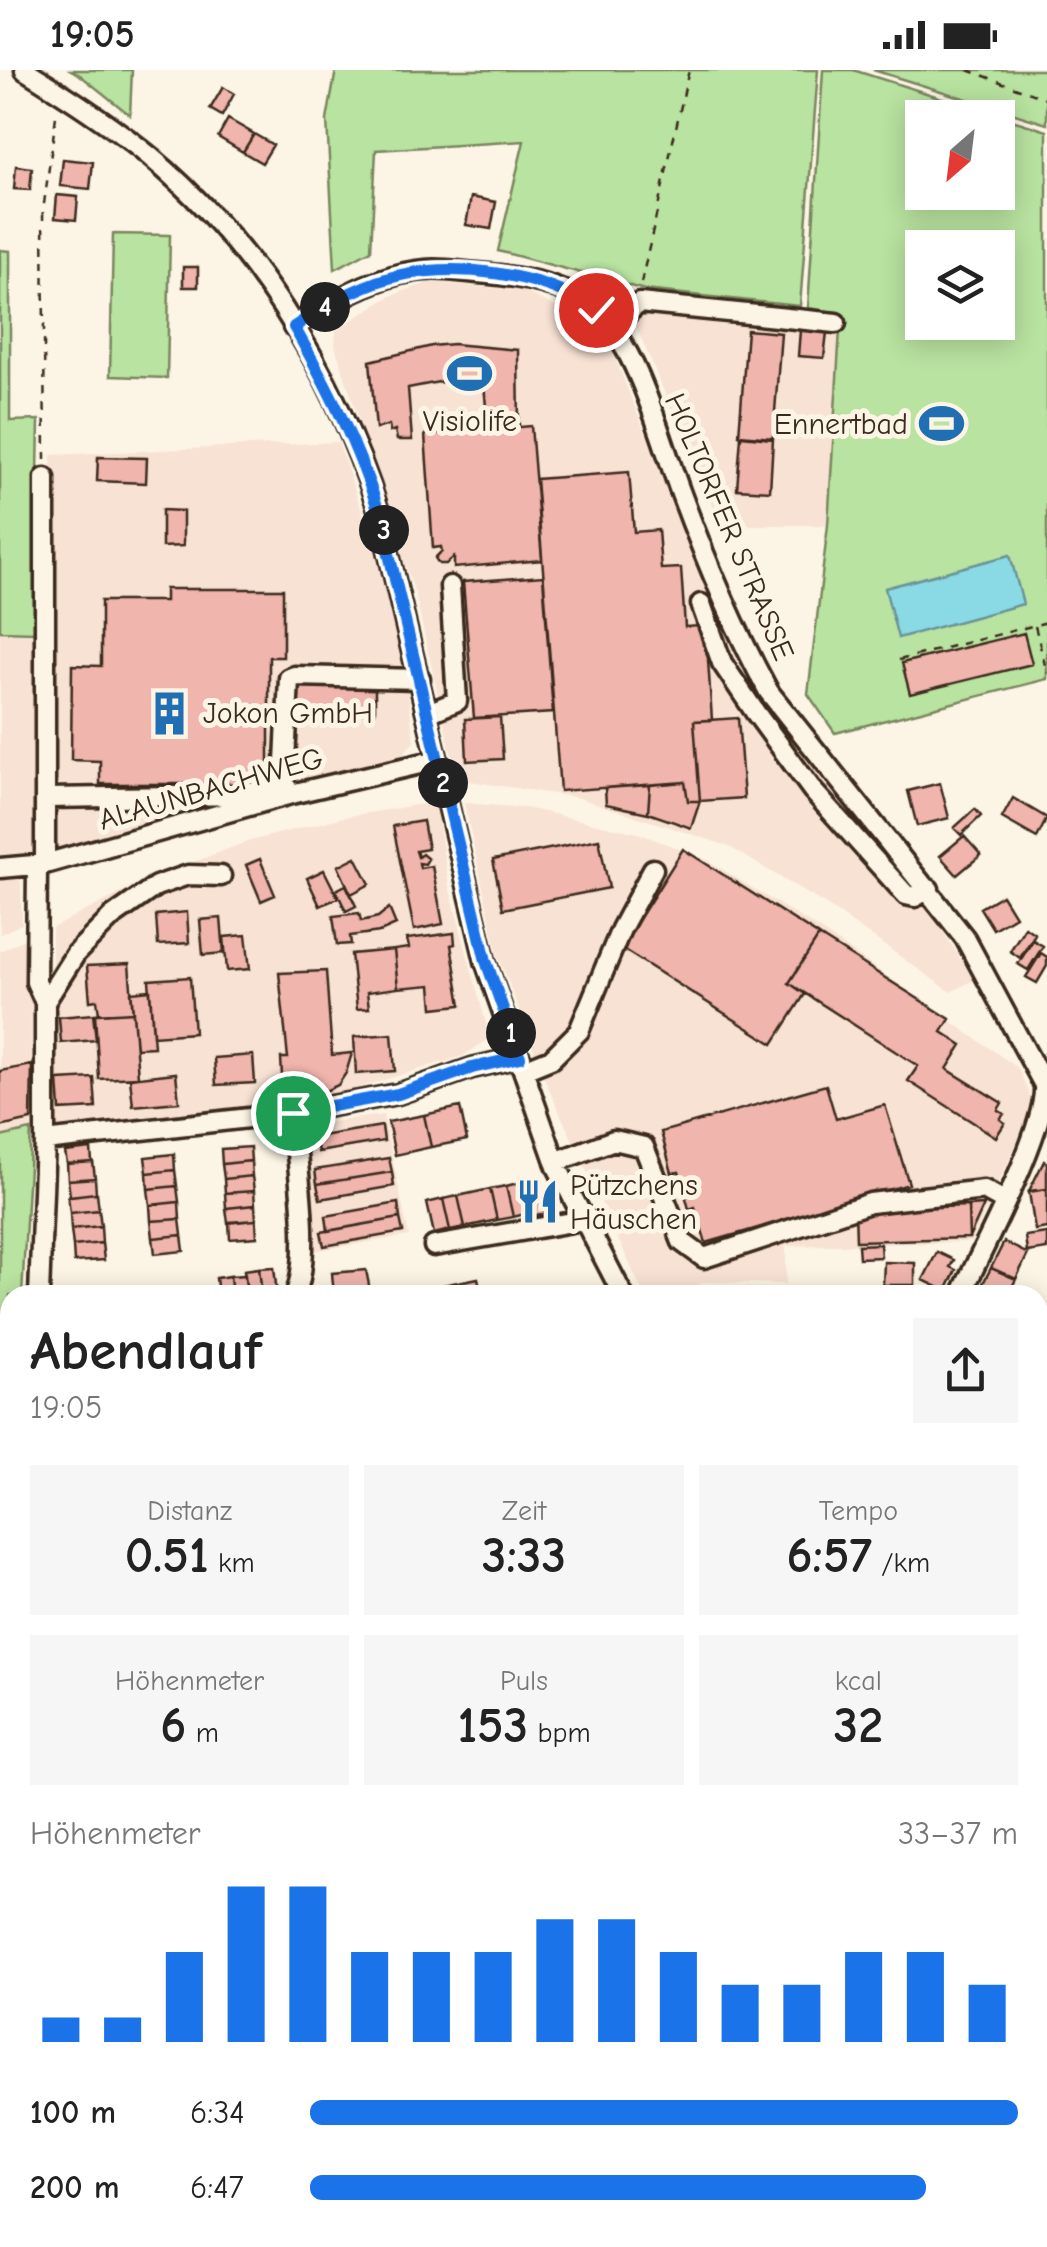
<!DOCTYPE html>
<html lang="de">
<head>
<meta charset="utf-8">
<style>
	body { margin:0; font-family:"Comic Neue",sans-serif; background:#f6f6f6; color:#222; height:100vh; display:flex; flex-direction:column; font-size:38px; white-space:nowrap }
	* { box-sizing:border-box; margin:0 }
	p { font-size:32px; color:#767676 }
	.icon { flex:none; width:55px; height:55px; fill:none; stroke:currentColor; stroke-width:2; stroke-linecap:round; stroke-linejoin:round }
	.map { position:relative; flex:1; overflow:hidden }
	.details { position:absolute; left:0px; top:1215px; width:1048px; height:962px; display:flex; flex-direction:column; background:#fff; border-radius:30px 30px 0 0; box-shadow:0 5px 25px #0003 }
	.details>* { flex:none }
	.needle { width:65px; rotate:208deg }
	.tools { position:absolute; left:905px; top:30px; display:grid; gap:20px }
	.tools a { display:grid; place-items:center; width:110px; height:110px; border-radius:0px; background:#fff; box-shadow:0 5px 25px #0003; font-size:50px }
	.pin { position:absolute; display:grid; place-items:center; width:85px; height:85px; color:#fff; margin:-42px; border:5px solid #fff; border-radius:50%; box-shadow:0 2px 10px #0007 }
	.km { position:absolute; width:50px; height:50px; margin:-25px; border-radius:50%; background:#222; color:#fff; font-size:28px; line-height:50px; text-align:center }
	.round { display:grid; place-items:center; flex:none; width:105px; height:105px; border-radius:0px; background:#f6f6f6 }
	.headline { display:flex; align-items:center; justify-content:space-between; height:170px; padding:0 30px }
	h1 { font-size:55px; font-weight:600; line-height:75px }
	.figures { display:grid; grid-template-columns:repeat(3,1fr); gap:15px; height:170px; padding:10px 30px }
	.figures div { display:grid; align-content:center; border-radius:0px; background:#f6f6f6; text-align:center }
	.figures b { font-size:50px; font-weight:600 }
	.figures small { font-size:28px; font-weight:400 }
	.figures p { font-size:28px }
	.chart { height:280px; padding:20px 30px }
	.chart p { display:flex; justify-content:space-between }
	.chart svg { width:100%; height:180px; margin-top:10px; stroke:#1a73e8; stroke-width:6 }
	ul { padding:0 30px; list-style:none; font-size:32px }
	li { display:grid; grid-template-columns:160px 120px 1fr; align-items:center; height:75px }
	li i { height:25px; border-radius:12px; background:#1a73e8 }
	.status { display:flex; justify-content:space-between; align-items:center; height:70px; padding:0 50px; background:#fff; direction:ltr }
	.status svg { height:28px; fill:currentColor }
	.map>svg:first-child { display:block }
</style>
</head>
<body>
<div class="status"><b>19:05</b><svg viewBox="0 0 49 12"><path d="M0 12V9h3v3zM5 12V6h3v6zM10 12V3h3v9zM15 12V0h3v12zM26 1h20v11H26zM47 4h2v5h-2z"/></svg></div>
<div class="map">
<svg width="1047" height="2177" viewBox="0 0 1047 2177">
	<rect width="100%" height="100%" fill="#fcf5e5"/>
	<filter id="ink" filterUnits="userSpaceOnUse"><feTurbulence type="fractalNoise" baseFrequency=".01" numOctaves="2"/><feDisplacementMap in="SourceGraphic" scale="20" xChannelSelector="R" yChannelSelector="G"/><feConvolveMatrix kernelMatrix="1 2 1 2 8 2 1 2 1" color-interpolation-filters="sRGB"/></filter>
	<g filter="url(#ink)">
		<path fill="#f8e2d4" d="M 430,212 L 523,221 L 604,261 L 744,606 L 912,813 L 974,910 L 951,922 L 828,836 L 728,776 L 579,728 L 457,709 L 415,524 L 335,276 L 336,260 L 390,226 Z
			M 648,220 L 842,243 L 828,455 L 721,455 L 632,247 Z
			M 338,372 L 375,479 L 404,591 L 414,672 L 399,688 L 335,703 L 53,785 L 20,791 L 22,854 L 0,864 L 0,561 L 53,564 L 51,385 Z
			M 435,732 L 449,816 L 490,968 L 463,986 L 316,1031 L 51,1061 L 52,858 L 145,811 L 246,772 L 344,747 Z
			M 464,733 L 526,738 L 638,763 L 707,790 L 819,859 L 1018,998 L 1034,1036 L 971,1172 L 786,1176 L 786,1214 L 703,1212 L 679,1225 L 644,1225 L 547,1015 L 498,885 Z
			M 32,865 L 31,1060 L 0,1067 L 0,881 Z
			M 383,1045 L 409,1166 L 313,1181 L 305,1069 L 321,1053 Z
			M 1038,1865 L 1047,1870 L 1047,2177 L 1005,2177 L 1003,2168 L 1038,2168 Z"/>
		<path fill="#b9e3a0" stroke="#7a865f" stroke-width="2.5" fill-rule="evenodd" d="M 71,0 L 132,0 L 130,45 L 80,5 Z
			M 336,0 L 818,0 L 800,236 L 645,220 L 498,181 L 524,71 L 376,80 L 371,180 L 335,199 L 327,50 Z
			M 823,0 L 853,0 L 1047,61 L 1047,609 L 835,663 L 808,624 L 828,455 L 841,243 L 808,238 ZM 922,48 L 998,48 L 998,122 L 922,122 ZM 922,178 L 998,178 L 998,252 L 922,252 Z
			M 873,0 L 1047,0 L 1047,54 Z
			M 113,164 L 170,165 L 167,308 L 110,306 Z
			M 0,180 L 10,181 L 10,351 L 39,350 L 35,562 L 0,561 Z
			M 31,1060 L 22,1225 L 10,1225 L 9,1472 L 0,1472 L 0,1067 Z
			M 498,2168 L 987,2168 L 989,2177 L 486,2177 L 489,2171 Z"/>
		<path fill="#8adae6" stroke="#6a9496" stroke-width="2.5" d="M 1010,485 L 1023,534 L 898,568 L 885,518 Z"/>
		<path fill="#f0b5ad" stroke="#3b2a1e" stroke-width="2.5" d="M 223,17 L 234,24 L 222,46 L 210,39 Z
			M 228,49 L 254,64 L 243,82 L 218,67 Z
			M 254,64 L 273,75 L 262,93 L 243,82 Z
			M 63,89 L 93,92 L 90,119 L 60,116 Z
			M 16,96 L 32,98 L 30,120 L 14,119 Z
			M 57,125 L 78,127 L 76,150 L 55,148 Z
			M 471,127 L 496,132 L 491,159 L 466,155 Z
			M 183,197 L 198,197 L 198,217 L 183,217 Z
			M 747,260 L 781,263 L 773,368 L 739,365 Z
			M 800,260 L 827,262 L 824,288 L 798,286 Z
			M 453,274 L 518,280 L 519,357 L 488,360 L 484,314 L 439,312 L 408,318 L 412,370 L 397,370 L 395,360 L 390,362 L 389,355 L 376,359 L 370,291 L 432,276 Z
			M 531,356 L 542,490 L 454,498 L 454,487 L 446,494 L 439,494 L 435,488 L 442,481 L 441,477 L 433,478 L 425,365 Z
			M 741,366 L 773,369 L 770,421 L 737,419 Z
			M 98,387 L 147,388 L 146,413 L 97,411 Z
			M 629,402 L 634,462 L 658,460 L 661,499 L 681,498 L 685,557 L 701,556 L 703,575 L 707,575 L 712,650 L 694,651 L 700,731 L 688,731 L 685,712 L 560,721 L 536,409 Z
			M 162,440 L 183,441 L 183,476 L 162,477 Z
			M 543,506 L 553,643 L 474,648 L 463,512 Z
			M 165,519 L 283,519 L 283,587 L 269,587 L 269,714 L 100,714 L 100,691 L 71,690 L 72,595 L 101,596 L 101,531 L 165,531 Z
			M 1024,563 L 1032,594 L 910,624 L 902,593 Z
			M 294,613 L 375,614 L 375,643 L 294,642 Z
			M 500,647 L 503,689 L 467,691 L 465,649 Z
			M 738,648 L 744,728 L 700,731 L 694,651 Z
			M 685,712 L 688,731 L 700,731 L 691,758 L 648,743 L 650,715 Z
			M 940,713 L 949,748 L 917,756 L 908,721 Z
			M 650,715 L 648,743 L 606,734 L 605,718 Z
			M 1013,728 L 1047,748 L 1037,768 L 1002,748 Z
			M 975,739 L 981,746 L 961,765 L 954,758 Z
			M 423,751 L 428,779 L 416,781 L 418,787 L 422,784 L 428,789 L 425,794 L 419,793 L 420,798 L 432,796 L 443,854 L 414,860 L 393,756 Z
			M 964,766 L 981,785 L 957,805 L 940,786 Z
			M 599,769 L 609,818 L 503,839 L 493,790 Z
			M 683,779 L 819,866 L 789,913 L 805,924 L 773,974 L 621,878 Z
			M 356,787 L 370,814 L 351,824 L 338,796 Z
			M 260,789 L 275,825 L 261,831 L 246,795 Z
			M 324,800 L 338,828 L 320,836 L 307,808 Z
			M 346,815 L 356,836 L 346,841 L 336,820 Z
			M 1002,825 L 1015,846 L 993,859 L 980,838 Z
			M 389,838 L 396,855 L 380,862 L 350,866 L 351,874 L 337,875 L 333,846 L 359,843 L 361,851 L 378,847 Z
			M 187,842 L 189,873 L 158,875 L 156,845 Z
			M 221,848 L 224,883 L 203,885 L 200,850 Z
			M 1025,857 L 1035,864 L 1020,888 L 1010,881 Z
			M 454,863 L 455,874 L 451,875 L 461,935 L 433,938 L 431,915 L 398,918 L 394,880 L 409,878 L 407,869 Z
			M 246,865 L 250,899 L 227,901 L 224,867 Z
			M 819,866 L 950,949 L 942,962 L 962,975 L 947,999 L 1002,1033 L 998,1040 L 1004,1044 L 1000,1049 L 1005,1053 L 996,1067 L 908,1011 L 918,996 L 789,913 Z
			M 1033,870 L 1043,876 L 1028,900 L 1018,894 Z
			M 394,880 L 398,918 L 367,922 L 369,938 L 357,939 L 351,884 Z
			M 1041,883 L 1047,887 L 1047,896 L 1037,913 L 1026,907 Z
			M 129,894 L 133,942 L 99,944 L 97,930 L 90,931 L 87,896 Z
			M 326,901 L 332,985 L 352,983 L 346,1003 L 338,1015 L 315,1026 L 314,1021 L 283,1024 L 281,988 L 288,988 L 279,903 Z
			M 190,907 L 194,963 L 153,966 L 149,910 Z
			M 150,920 L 154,977 L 136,978 L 131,922 Z
			M 133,942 L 138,1007 L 99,1009 L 95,944 Z
			M 93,944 L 96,970 L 61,973 L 59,947 Z
			M 392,964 L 395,1001 L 356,1004 L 354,967 Z
			M 253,985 L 255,1013 L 216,1015 L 214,988 Z
			M 32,995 L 31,1050 L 0,1057 L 0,1001 Z
			M 176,1003 L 179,1032 L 133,1036 L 130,1008 Z
			M 94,1008 L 96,1038 L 60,1040 L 58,1010 Z
			M 826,1015 L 836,1049 L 885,1035 L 909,1114 L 706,1173 L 695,1137 L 689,1139 L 679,1102 L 672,1103 L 661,1062 Z
			M 460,1037 L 467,1070 L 431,1077 L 424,1045 Z
			M 424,1045 L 431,1077 L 395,1085 L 388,1052 Z
			M 382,1056 L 384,1071 L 318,1082 L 315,1067 Z
			M 250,1077 L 251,1091 L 222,1094 L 221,1079 Z
			M 91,1079 L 92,1092 L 67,1094 L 65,1082 Z
			M 174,1084 L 175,1100 L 147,1103 L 145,1087 Z
			M 389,1088 L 392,1102 L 317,1114 L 315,1100 Z
			M 251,1091 L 252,1106 L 224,1109 L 222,1094 Z
			M 1044,1091 L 1047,1093 L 1047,1119 L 1029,1121 Z
			M 93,1092 L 95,1108 L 68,1110 L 67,1094 Z
			M 175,1100 L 177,1116 L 148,1119 L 147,1103 Z
			M 392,1102 L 394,1116 L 320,1129 L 317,1114 Z
			M 252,1106 L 254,1121 L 225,1123 L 224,1109 Z
			M 95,1108 L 96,1123 L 70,1126 L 68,1110 Z
			M 530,1110 L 545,1143 L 524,1148 L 523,1144 L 529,1143 L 522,1112 Z
			M 522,1112 L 529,1143 L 513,1147 L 506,1116 Z
			M 177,1116 L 179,1132 L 150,1135 L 148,1119 Z
			M 506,1116 L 513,1147 L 497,1150 L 490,1119 Z
			M 490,1119 L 497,1150 L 465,1157 L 458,1126 Z
			M 1047,1119 L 1047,1158 L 1035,1160 L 1029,1122 Z
			M 254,1121 L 255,1135 L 226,1138 L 225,1123 Z
			M 97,1123 L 99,1140 L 70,1143 L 68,1126 Z
			M 458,1126 L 465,1157 L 450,1160 L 443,1129 Z
			M 443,1129 L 450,1160 L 434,1164 L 427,1133 Z
			M 179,1132 L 180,1149 L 151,1151 L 150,1135 Z
			M 398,1133 L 400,1148 L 328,1161 L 326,1146 Z
			M 255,1135 L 256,1150 L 228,1153 L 226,1138 Z
			M 984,1135 L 969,1168 L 968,1136 Z
			M 968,1136 L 969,1168 L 856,1171 L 855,1140 Z
			M 99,1140 L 101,1156 L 71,1159 L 70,1143 Z
			M 400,1148 L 403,1162 L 324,1176 L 321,1162 Z
			M 180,1149 L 182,1165 L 153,1168 L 151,1151 Z
			M 256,1150 L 257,1167 L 230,1169 L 229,1152 Z
			M 101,1156 L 102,1173 L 73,1176 L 71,1159 Z
			M 1047,1163 L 1047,1179 L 1027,1182 L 1025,1166 Z
			M 182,1165 L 184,1181 L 155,1184 L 153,1168 Z
			M 1004,1172 L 1028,1184 L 1016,1209 L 991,1198 Z
			M 102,1173 L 104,1190 L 74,1192 L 73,1176 Z
			M 880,1174 L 881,1187 L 859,1188 L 858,1175 Z
			M 937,1182 L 954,1190 L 950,1197 L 956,1200 L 946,1221 L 923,1210 Z
			M 884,1192 L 915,1193 L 915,1215 L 883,1215 Z
			M 274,1197 L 277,1224 L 262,1225 L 259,1198 Z
			M 259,1198 L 262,1225 L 247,1225 L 244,1200 Z
			M 991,1198 L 1016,1209 L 1008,1225 L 987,1225 L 979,1221 Z
			M 366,1200 L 371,1225 L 334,1225 L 332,1203 Z
			M 245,1205 L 247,1225 L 232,1225 L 230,1206 Z
			M 230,1206 L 232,1225 L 218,1225 L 216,1208 Z
			M 478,1208 L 482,1225 L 425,1225 L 423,1219 Z
			M 1038,1434 L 1047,1437 L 1044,1476 L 1038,1473 Z
			M 0,1508 L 10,1508 L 10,1552 L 0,1552 Z
			M 1038,1576 L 1047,1576 L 1047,1611 L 1038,1612 Z
			M 1039,1783 L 1047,1788 L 1047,1815 L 1038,1809 Z
			M 8,1799 L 10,1825 L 0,1827 L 0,1800 Z
			M 1047,1952 L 1047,2033 L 1038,2035 L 1038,1974 L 1042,1973 L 1038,1954 Z
			M 1038,2118 L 1038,2121 L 1047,2119 L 1047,2152 L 1038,2154 Z
			M 146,2168 L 182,2168 L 184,2177 L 140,2177 L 138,2169 Z
			M 273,2168 L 331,2168 L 344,2173 L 342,2177 L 277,2177 L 278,2173 L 272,2170 Z
			M 433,2168 L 462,2168 L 464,2177 L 434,2177 Z
			M 727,2168 L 754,2168 L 756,2177 L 728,2177 Z"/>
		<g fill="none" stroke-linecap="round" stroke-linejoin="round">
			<defs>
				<path id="minor" d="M 25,0 C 62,23 98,46 133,73 C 250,163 335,302 379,442 L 485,891 L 557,1097 L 623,1225
					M 293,257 C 332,231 377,204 425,200 C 442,198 461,202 478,203 C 519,206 567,213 598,242 C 638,278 661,370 680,421 C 705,489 734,558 769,622 L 965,868 L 1044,1015 C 1047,1059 982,1179 961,1225
					M 612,257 L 639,233 L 836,253
					M 701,534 L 722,593 L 755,642 L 813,721 L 906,825 L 915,827 L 929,819
					M 428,643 L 457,631 L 450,516
					M 291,724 L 284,713 L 289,608 L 294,606 L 420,609
					M 47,728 L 240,725 L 284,713
					M 45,794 L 45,408
					M 37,796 L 36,912 L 45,932 L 45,1071 L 39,1225
					M 0,798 L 45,794 L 291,724 L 437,690
					M 45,932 L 76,883 L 112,847 L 156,816 L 188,805 L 221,806
					M 524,1000 L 551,989 L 579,961 L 621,859 L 653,799
					M 293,1043 C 296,1089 313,1185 295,1225
					M 45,1071 L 293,1043 L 398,1024 L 472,998 L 520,987
					M 555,1092 L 614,1070 L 644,1077 L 682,1172 L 704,1188 L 870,1133 L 984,1120 L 1004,1131
					M 434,1176 L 584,1150
					M 1038,1401 L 1047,1405
					M 0,1487 L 10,1487
					M 0,1761 L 10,1765
					M 0,1778 L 10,1777
					M 1038,1841 L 1047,1846
					M 1038,1879 L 1047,1885
					M 0,1923 L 10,1929
					M 0,2032 L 10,2030
					M 67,2168 L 68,2177
					M 393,2168 L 394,2177"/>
			</defs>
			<use href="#minor" stroke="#3b2a1e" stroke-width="25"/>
			<path stroke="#3b2a1e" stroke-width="2.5" stroke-dasharray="8 8" stroke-linecap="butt" d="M 968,0 L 1047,29
				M 641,213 L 689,0
				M 45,390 L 43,141 L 57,39
				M 1035,556 L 1047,603
				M 899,590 L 1047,552
				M 0,2058 L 10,2056
				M 0,2151 L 10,2149
				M 676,2168 L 677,2177
				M 842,2168 L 843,2177
				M 504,2177 L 519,2168"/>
			<use href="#minor" stroke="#fcf5e5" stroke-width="18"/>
		</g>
	</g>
	<g fill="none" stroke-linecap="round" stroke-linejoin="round" filter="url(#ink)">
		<defs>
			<path id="route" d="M 293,1043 L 398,1024 L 472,998 L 520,987 L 486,891 L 379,442 C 358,376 328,317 294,257 C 323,237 354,218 389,208 C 449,190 546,203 596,240"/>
		</defs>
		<use href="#route" stroke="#fff" stroke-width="20"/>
		<use href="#route" stroke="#1a73e8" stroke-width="12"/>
	</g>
	<defs>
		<symbol id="stadium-bare" viewBox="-9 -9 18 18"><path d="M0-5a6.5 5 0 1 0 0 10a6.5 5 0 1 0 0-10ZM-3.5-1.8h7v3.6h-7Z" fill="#1f6fb2" stroke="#fcf5e5" stroke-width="2.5" paint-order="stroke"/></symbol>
		<symbol id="building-bare" viewBox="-9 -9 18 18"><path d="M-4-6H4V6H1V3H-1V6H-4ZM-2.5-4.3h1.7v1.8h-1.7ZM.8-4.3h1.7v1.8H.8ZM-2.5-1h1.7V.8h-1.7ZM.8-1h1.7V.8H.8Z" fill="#1f6fb2" stroke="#fcf5e5" stroke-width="2.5" paint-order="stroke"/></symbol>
		<symbol id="restaurant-bare" viewBox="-9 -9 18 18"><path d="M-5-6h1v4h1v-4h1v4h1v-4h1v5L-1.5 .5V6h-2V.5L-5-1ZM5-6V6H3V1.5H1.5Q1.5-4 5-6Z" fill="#1f6fb2" stroke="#fcf5e5" stroke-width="2.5" paint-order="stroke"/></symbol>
	</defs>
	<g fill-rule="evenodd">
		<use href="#stadium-bare" x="438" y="272" width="63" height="63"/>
		<use href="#stadium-bare" x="910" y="322" width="63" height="63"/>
		<use href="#building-bare" x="138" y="612" width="63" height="63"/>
		<use href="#restaurant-bare" x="506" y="1100" width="63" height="63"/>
	</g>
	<g text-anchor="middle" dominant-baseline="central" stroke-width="10" stroke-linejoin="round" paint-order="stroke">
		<g font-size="30" fill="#3b2a1e" stroke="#fcf5e5" text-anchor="start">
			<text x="470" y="351" text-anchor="middle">Visiolife</text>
			<text x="908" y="354" text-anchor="end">Ennertbad</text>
			<text x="203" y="643">Jokon GmbH</text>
			<text x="570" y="1115">Pützchens<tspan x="570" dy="34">Häuschen</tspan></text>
		</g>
		<g font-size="30" fill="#3b2a1e" stroke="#fcf5e5">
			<text transform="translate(729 457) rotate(67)">HOLTORFER STRASSE</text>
			<text transform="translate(211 719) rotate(-16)">ALAUNBACHWEG</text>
		</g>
	</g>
</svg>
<div class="tools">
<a><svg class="needle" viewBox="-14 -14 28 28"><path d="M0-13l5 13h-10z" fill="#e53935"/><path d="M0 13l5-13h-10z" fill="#767676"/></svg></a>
<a><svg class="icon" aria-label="layers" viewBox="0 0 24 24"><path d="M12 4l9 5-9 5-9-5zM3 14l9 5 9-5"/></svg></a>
</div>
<div class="pin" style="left:293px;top:1043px;background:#1e9e55"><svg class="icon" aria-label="arrive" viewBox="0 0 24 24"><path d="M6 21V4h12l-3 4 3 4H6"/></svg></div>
<div class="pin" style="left:596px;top:240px;background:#d93025"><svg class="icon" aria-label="check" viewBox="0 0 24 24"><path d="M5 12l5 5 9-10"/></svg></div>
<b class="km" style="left:511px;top:963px">1</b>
<b class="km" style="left:443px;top:713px">2</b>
<b class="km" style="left:384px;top:460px">3</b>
<b class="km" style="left:325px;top:237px">4</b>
<section class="details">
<div class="headline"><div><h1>Abendlauf</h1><p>19:05</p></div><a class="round"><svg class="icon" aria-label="share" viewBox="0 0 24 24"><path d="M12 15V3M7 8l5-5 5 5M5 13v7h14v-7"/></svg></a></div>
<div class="figures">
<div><p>Distanz</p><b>0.51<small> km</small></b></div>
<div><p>Zeit</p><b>3:33</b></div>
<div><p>Tempo</p><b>6:57<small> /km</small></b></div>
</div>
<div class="figures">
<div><p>Höhenmeter</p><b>6<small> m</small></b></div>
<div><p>Puls</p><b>153<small> bpm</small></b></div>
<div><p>kcal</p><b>32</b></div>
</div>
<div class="chart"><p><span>Höhenmeter</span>33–37 m</p>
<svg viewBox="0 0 160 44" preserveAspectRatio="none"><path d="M5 44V38M15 44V38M25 44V22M35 44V6M45 44V6M55 44V22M65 44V22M75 44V22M85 44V14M95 44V14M105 44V22M115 44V30M125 44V30M135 44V22M145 44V22M155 44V30"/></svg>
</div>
<ul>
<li><b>100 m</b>6:34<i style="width:100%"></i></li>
<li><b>200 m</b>6:47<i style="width:87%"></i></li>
</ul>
</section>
</div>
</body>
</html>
